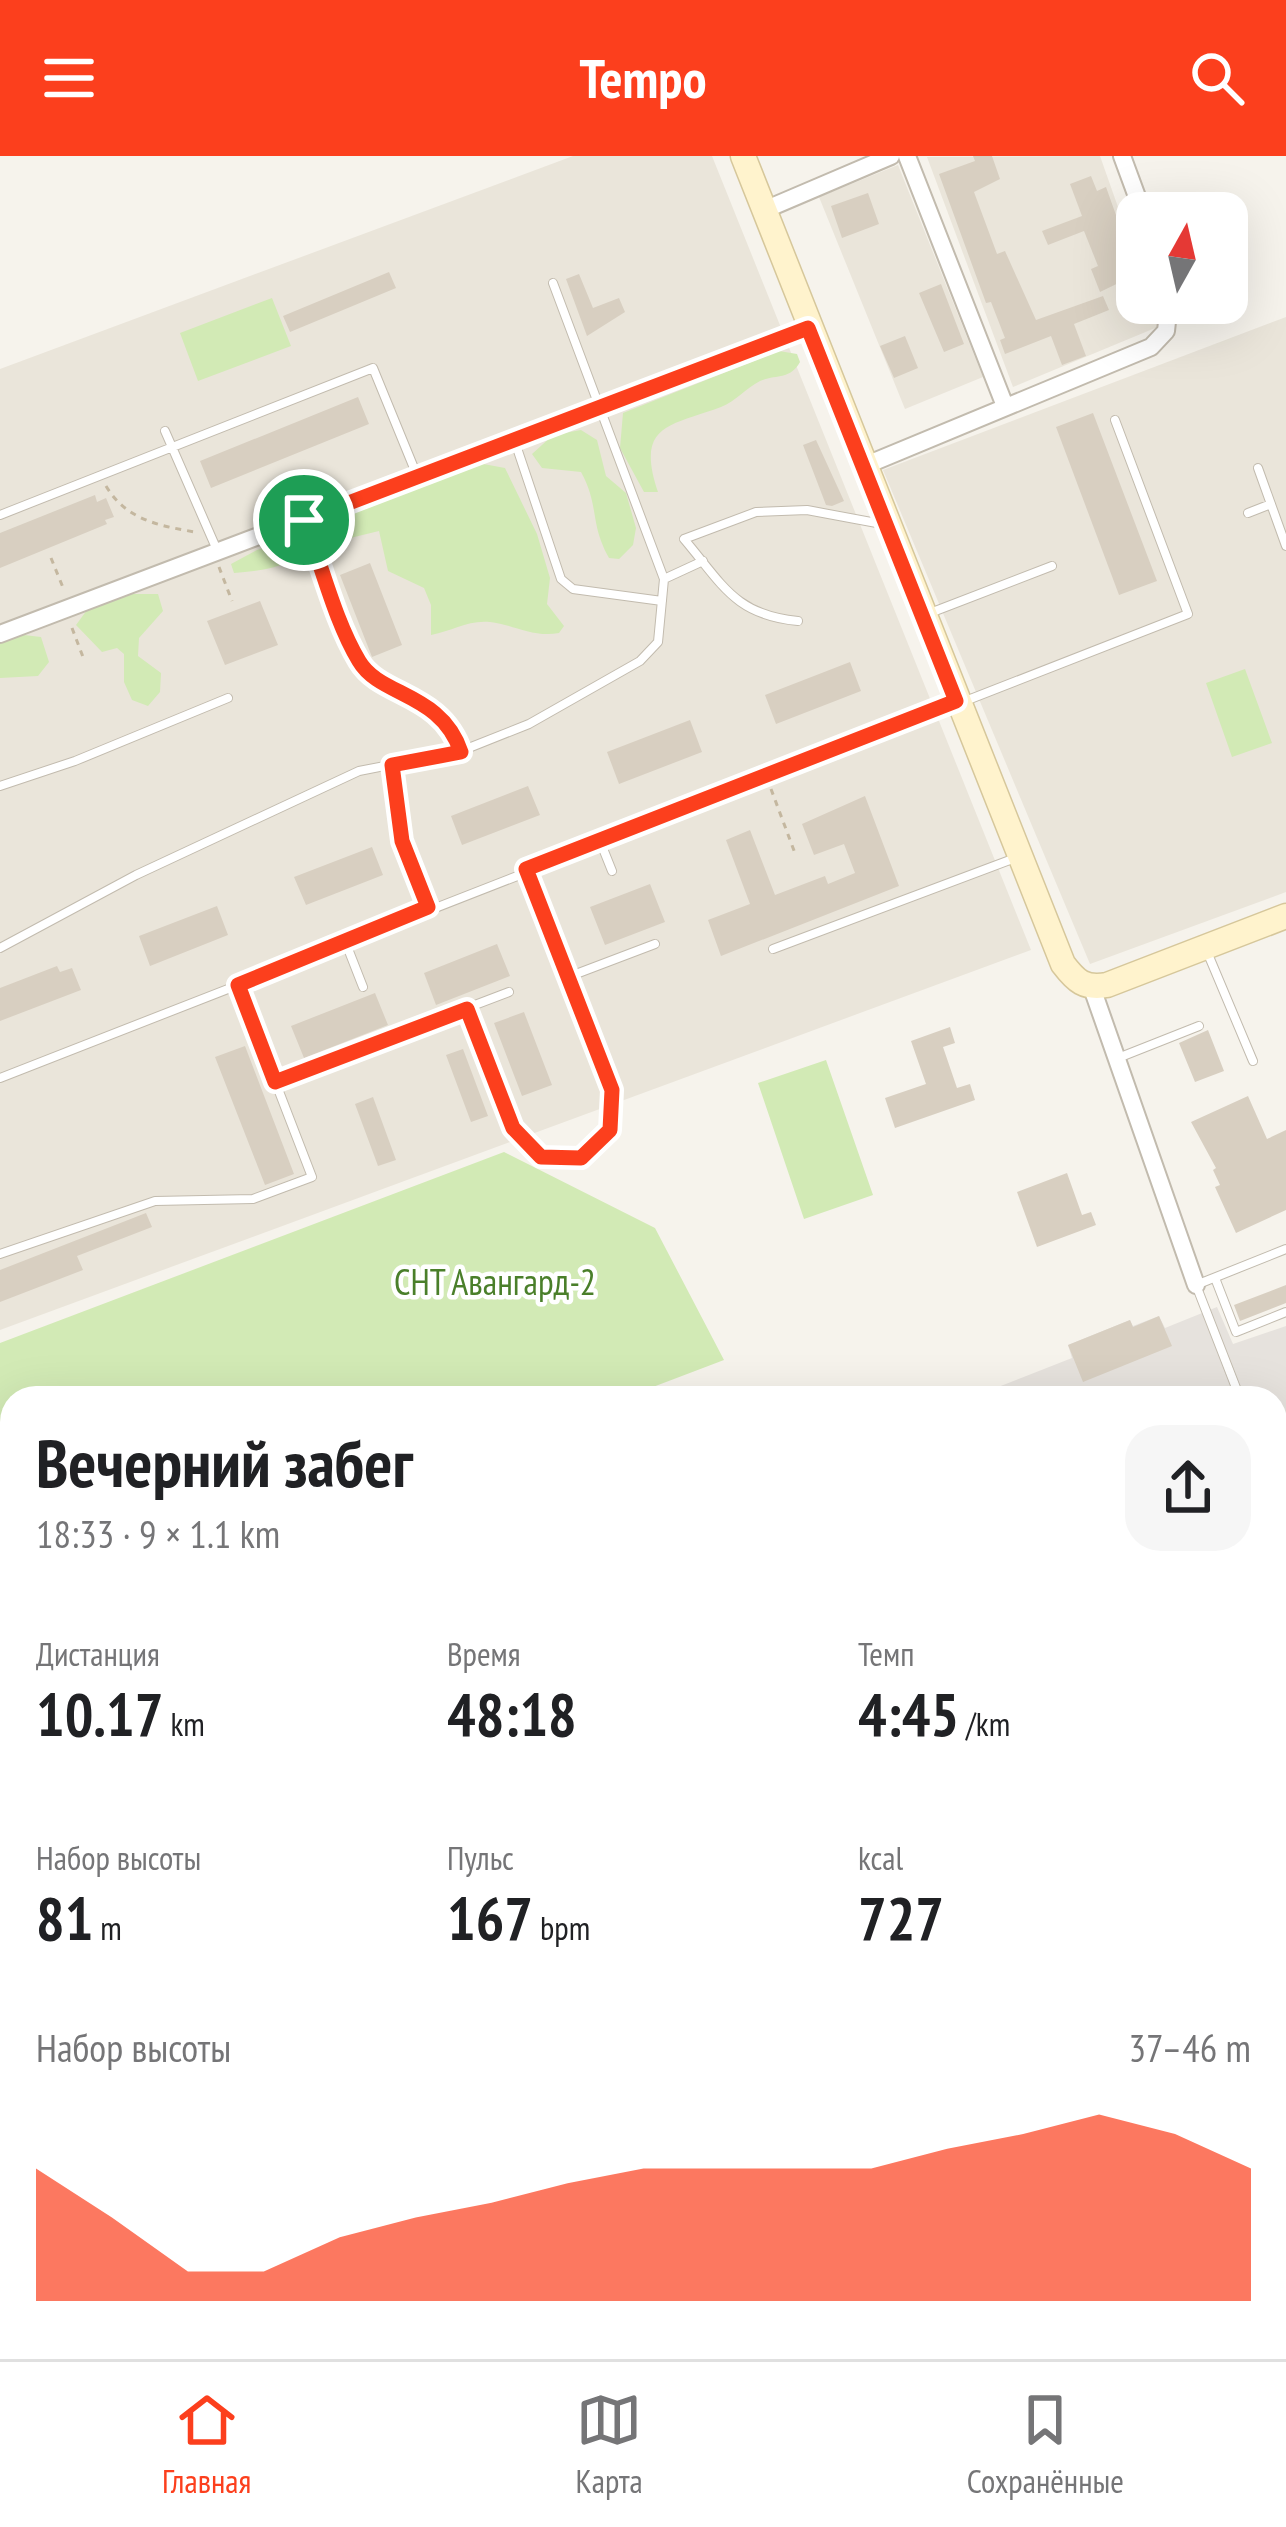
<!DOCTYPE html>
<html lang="ru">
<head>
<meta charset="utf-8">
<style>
	body { margin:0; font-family:"PT Sans Narrow",sans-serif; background:#f6f6f6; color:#202124; height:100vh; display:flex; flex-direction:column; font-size:45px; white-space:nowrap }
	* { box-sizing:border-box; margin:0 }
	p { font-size:39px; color:#757577 }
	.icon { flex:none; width:66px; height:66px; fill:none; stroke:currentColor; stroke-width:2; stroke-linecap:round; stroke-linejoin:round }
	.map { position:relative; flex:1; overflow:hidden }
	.drawer { position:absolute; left:0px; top:1230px; width:1287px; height:975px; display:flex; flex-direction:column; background:#fff; border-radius:36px 36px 0 0; box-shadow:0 12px 48px #0002 }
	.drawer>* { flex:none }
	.needle { width:78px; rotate:8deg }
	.fabs { position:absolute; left:1116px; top:36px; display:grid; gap:24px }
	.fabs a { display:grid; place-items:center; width:132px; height:132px; border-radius:24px; background:#fff; box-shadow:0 12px 48px #0002; font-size:60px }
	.pin { position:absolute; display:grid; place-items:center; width:102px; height:102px; color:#fff; margin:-51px; border:6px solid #fff; border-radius:50%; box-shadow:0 3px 12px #0007 }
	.round { display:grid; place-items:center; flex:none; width:126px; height:126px; border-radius:36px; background:#f6f6f6 }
	.head { display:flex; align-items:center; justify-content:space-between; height:204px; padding:0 36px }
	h1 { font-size:66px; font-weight:800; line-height:90px }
	.stats { display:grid; grid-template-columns:repeat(3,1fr); gap:18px; height:204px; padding:12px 36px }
	.stats div { display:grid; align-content:center }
	.stats b { font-size:60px; font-weight:800 }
	.stats small { font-size:33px; font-weight:400 }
	.stats p { font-size:33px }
	.chart { height:336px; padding:24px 36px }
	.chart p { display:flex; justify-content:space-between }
	.chart svg { width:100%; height:216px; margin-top:12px; fill:#fc3f1d; opacity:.7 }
	header { display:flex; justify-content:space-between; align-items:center; height:156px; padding:0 36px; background:#fc3f1d; color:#fff; font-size:54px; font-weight:800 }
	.tabs { display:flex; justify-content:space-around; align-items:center; height:168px; border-top:3px solid #e0e0e0; background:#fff; font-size:33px; color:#757577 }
	.tabs a { display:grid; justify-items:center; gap:6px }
	.tabs .current { color:#fc3f1d }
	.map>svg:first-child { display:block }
</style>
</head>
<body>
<header><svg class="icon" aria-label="menu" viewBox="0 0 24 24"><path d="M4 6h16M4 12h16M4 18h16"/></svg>Tempo<svg class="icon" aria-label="search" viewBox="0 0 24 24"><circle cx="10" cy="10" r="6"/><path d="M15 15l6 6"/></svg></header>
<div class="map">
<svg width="1286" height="2203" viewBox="0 0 1286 2203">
	<rect width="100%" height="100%" fill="#f6f3ec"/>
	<path fill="#eae5da" d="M 573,0 L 712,0 L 1031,794 L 0,1174 L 0,213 Z
		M 1100,0 L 1137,105 L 1137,147 L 1152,147 L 1160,170 L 1013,231 L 927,1 Z
		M 898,9 L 983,221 L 905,253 L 819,41 Z
		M 1286,161 L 1286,736 L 1090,808 L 883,314 Z"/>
	<path fill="#e6e2dd" d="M 1217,1151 L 1233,1188 L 1286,1170 L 1286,2203 L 0,2203 L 0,1763 L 12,1759 L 12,2193 L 1275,2193 L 1275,1242 L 970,1242 L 1072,1202 L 1068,1189 L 1130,1164 L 1133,1170 L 1159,1160 L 1165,1172 Z"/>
	<path fill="#d2eab5" d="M 272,142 L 291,190 L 198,225 L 180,177 Z
		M 779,195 L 797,198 L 800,206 C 790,224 777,218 760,225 C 746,232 736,245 721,251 C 670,270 635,268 658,336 L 644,336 L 620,292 L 623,257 Z
		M 581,274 L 597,284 L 606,320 L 626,337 L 636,372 L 633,389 L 619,403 L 609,402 C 589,366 600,351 581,316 L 542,312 L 532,298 L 553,279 Z
		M 478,307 L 505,312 L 537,378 L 550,422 L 547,448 L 564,470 L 559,477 C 533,482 512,468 490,466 C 467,464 453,475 431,479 L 431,449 L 424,432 L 388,415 L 379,375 L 342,384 L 336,377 L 351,354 Z
		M 293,383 L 301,387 L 302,396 C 285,413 258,415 234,417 L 231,408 L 257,394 Z
		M 132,438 L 158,438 L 163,455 L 139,482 L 138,500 L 161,517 L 160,536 L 148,550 L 132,544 L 124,526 L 124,498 L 117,492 L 102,496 L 76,469 L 87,454 Z
		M 24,479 L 41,481 L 49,506 L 38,520 L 0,522 L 0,485 Z
		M 1245,513 L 1272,587 L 1232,601 L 1206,527 Z
		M 826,904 L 873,1039 L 804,1063 L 758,927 Z
		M 504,996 L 655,1072 L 724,1204 L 624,1242 L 12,1242 L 12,1480 L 0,1485 L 0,1187 Z"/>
	<path fill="#d8cfc1" d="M 973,0 L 992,0 L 1000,23 L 974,36 L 997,98 L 1005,95 L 1036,164 L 1103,140 L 1109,154 L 1074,168 L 1086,200 L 1062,209 L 1051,180 L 1005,198 L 1000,184 L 1005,182 L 991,146 L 986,147 L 939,18 L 975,5 Z
		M 1091,20 L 1097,35 L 1106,31 L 1137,118 L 1100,136 L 1091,113 L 1098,110 L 1084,75 L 1048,89 L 1042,75 L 1082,60 L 1070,28 Z
		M 868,37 L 879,68 L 842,82 L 831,50 Z
		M 389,116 L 396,132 L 290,176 L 283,160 Z
		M 579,118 L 593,152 L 619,142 L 625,156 L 587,180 L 566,123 Z
		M 941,128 L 964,188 L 944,196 L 919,137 Z
		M 905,180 L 918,212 L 894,222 L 880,190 Z
		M 358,241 L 369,268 L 211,332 L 200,305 Z
		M 1093,257 L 1157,425 L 1119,439 L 1056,271 Z
		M 816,284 L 844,345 L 832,350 L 826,349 L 803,289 Z
		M 95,339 L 97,346 L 106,342 L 114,361 L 105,364 L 107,368 L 0,412 L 0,377 Z
		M 370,407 L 402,489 L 372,501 L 340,419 Z
		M 260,445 L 278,489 L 225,509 L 207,465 Z
		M 850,506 L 861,535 L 776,568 L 765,539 Z
		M 690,564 L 702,596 L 619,628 L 607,596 Z
		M 528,630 L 540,659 L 462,689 L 451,660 Z
		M 865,640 L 899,730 L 721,800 L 708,764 L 750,748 L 726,684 L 750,674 L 775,739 L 825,720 L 828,728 L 855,717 L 844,688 L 814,699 L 802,668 Z
		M 372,691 L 383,719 L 306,749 L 294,721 Z
		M 650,728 L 665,766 L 605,789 L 590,751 Z
		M 217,750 L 228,779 L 150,810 L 139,780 Z
		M 497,788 L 510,820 L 436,849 L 424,817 Z
		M 57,810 L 60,816 L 72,812 L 81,834 L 0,865 L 0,832 Z
		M 375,837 L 388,869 L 304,902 L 291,870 Z
		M 524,856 L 552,929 L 522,940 L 494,867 Z
		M 950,871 L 955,887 L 943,891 L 957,932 L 970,928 L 975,944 L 895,972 L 885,942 L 926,928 L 911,885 Z
		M 1208,874 L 1224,915 L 1195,926 L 1179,887 Z
		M 245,890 L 294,1018 L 265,1029 L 215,901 Z
		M 463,893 L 488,960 L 471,966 L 446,899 Z
		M 1248,940 L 1267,983 L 1286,974 L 1286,1054 L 1236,1077 L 1215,1031 L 1220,1029 L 1213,1014 L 1216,1012 L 1191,966 Z
		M 373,941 L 396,1004 L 378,1010 L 355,948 Z
		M 1067,1017 L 1082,1059 L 1091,1056 L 1096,1069 L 1037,1091 L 1017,1036 Z
		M 146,1057 L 152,1071 L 77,1100 L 83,1114 L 0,1146 L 0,1114 Z
		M 1286,1129 L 1286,1147 L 1240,1165 L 1234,1149 Z
		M 1159,1160 L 1172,1190 L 1083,1226 L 1068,1189 L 1130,1164 L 1133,1171 Z"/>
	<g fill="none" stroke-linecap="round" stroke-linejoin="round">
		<defs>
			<path id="lane" d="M 165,275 L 217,394
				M 515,286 L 561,423 L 573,433 L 662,445
				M 1258,312 L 1286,390
				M 1248,357 L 1271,348
				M 0,359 L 373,212 L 416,317
				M 305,365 C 321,406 337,470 359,505 C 381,542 441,536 461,595
				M 664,423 L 703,405
				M 930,457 L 1052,410
				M 798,465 C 735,459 723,429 684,383 L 756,356 L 807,354 L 882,368
				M 392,609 L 402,685 L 428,751
				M 0,630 L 75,605 L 228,542
				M 600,685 L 612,715
				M 345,785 L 363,831
				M 0,792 L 136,719 L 359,615 L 461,595 L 529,568 L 640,505 L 658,486 L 664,423 L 553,127
				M 773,793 L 1018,701
				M 1208,798 L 1253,905
				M 568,821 L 655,788
				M 467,853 L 513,972 L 541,1001 L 581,1002 L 611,974 L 612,934 L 526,713
				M 1118,902 L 1199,870
				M 0,922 L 1188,458 L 1115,264
				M 275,925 L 509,836
				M 0,1098 L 155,1045 L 253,1043 L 312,1021 L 238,829
				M 1215,1122 L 1236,1176 L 1286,1156
				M 1240,1242 L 1196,1129 L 1286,1093
				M 1275,1332 L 1286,1360
				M 1275,1719 L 1286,1715"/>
			<path id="street" d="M 907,0 L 1005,250
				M 1122,0 L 1143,57
				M 762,55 L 891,0
				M 864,310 L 1151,191 L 1166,175 L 1169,147
				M 0,478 L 808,172
				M 1092,832 L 1196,1129"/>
			<path id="secondary" d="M 743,0 L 1063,808 C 1076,825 1084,833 1107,829 L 1286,760"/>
		</defs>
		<use href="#lane" stroke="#c2bbae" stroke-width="10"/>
		<use href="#street" stroke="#c2bbae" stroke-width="20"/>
		<use href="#secondary" stroke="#d6c79b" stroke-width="27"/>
		<path stroke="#c4b79f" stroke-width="3" stroke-dasharray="6 6" stroke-linecap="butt" d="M 106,330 C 126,364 160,370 195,376
			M 51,402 L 64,434
			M 219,411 L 232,445
			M 72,472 L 83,501
			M 771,633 L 796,700"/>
		<use href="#lane" stroke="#fff" stroke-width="8"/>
		<use href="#street" stroke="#fff" stroke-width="16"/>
		<use href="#secondary" stroke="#fff3cd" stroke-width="24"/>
		<defs>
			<path id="rail" d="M 1275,1484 L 1286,1479
				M 1275,1554 L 1286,1550
				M 1275,1837 L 1286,1832
				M 1275,1893 L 1286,1889
				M 0,1983 L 12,1979
				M 0,2032 L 12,2028
				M 1275,2057 L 1286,2052
				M 402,2203 L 417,2193
				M 478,2203 L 503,2193
				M 896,2203 L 921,2193"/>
		</defs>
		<use href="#rail" stroke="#9a9a9a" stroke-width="9"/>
		<use href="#rail" stroke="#fff" stroke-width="4.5" stroke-dasharray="14" stroke-linecap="butt"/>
	</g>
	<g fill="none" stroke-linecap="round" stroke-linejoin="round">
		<defs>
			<path id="route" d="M 808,172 L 956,545 L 526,713 L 612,934 L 610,974 L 581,1002 L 541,1001 L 513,972 L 467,853 L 275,926 L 238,829 L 428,751 L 402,685 L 392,609 L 461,596 C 441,536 380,541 359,505 C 334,463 322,409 304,364 Z"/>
		</defs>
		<use href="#route" stroke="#fff" stroke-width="24"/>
		<use href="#route" stroke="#fc3f1d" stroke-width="15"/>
	</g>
	<g text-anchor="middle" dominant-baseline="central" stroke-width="9" stroke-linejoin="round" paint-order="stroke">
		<g font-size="36" fill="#4a7f2a" stroke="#fff">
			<text x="495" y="1125">СНТ Авангард-2</text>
		</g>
	</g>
</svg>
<div class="fabs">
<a><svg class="needle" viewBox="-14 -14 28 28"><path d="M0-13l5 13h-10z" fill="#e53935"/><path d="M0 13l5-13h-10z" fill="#757577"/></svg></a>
</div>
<div class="pin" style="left:304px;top:364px;background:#1e9e55"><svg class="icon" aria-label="arrive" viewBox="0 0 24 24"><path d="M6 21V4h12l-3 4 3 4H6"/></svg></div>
<section class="drawer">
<div class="head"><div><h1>Вечерний забег</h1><p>18:33 · 9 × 1.1 km</p></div><a class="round"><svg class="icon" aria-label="share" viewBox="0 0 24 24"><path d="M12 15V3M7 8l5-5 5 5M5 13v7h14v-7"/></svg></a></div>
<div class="stats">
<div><p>Дистанция</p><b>10.17<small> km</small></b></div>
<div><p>Время</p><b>48:18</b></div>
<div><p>Темп</p><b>4:45<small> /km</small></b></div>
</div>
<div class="stats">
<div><p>Набор высоты</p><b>81<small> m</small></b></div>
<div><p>Пульс</p><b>167<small> bpm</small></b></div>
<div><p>kcal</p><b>727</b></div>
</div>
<div class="chart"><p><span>Набор высоты</span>37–46 m</p>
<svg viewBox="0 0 160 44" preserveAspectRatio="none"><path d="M0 44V17L10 27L20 38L30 38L40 31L50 27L60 24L70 20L80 17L90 17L100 17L110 17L120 13L130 10L140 6L150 10L160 17V44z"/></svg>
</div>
</section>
</div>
<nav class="tabs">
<a class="current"><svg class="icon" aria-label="home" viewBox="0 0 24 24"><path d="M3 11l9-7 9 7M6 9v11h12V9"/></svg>Главная</a>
<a><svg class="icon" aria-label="map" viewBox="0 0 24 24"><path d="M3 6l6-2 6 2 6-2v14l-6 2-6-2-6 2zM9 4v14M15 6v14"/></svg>Карта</a>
<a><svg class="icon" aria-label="saved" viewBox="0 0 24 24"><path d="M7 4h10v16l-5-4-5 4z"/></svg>Сохранённые</a>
</nav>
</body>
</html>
